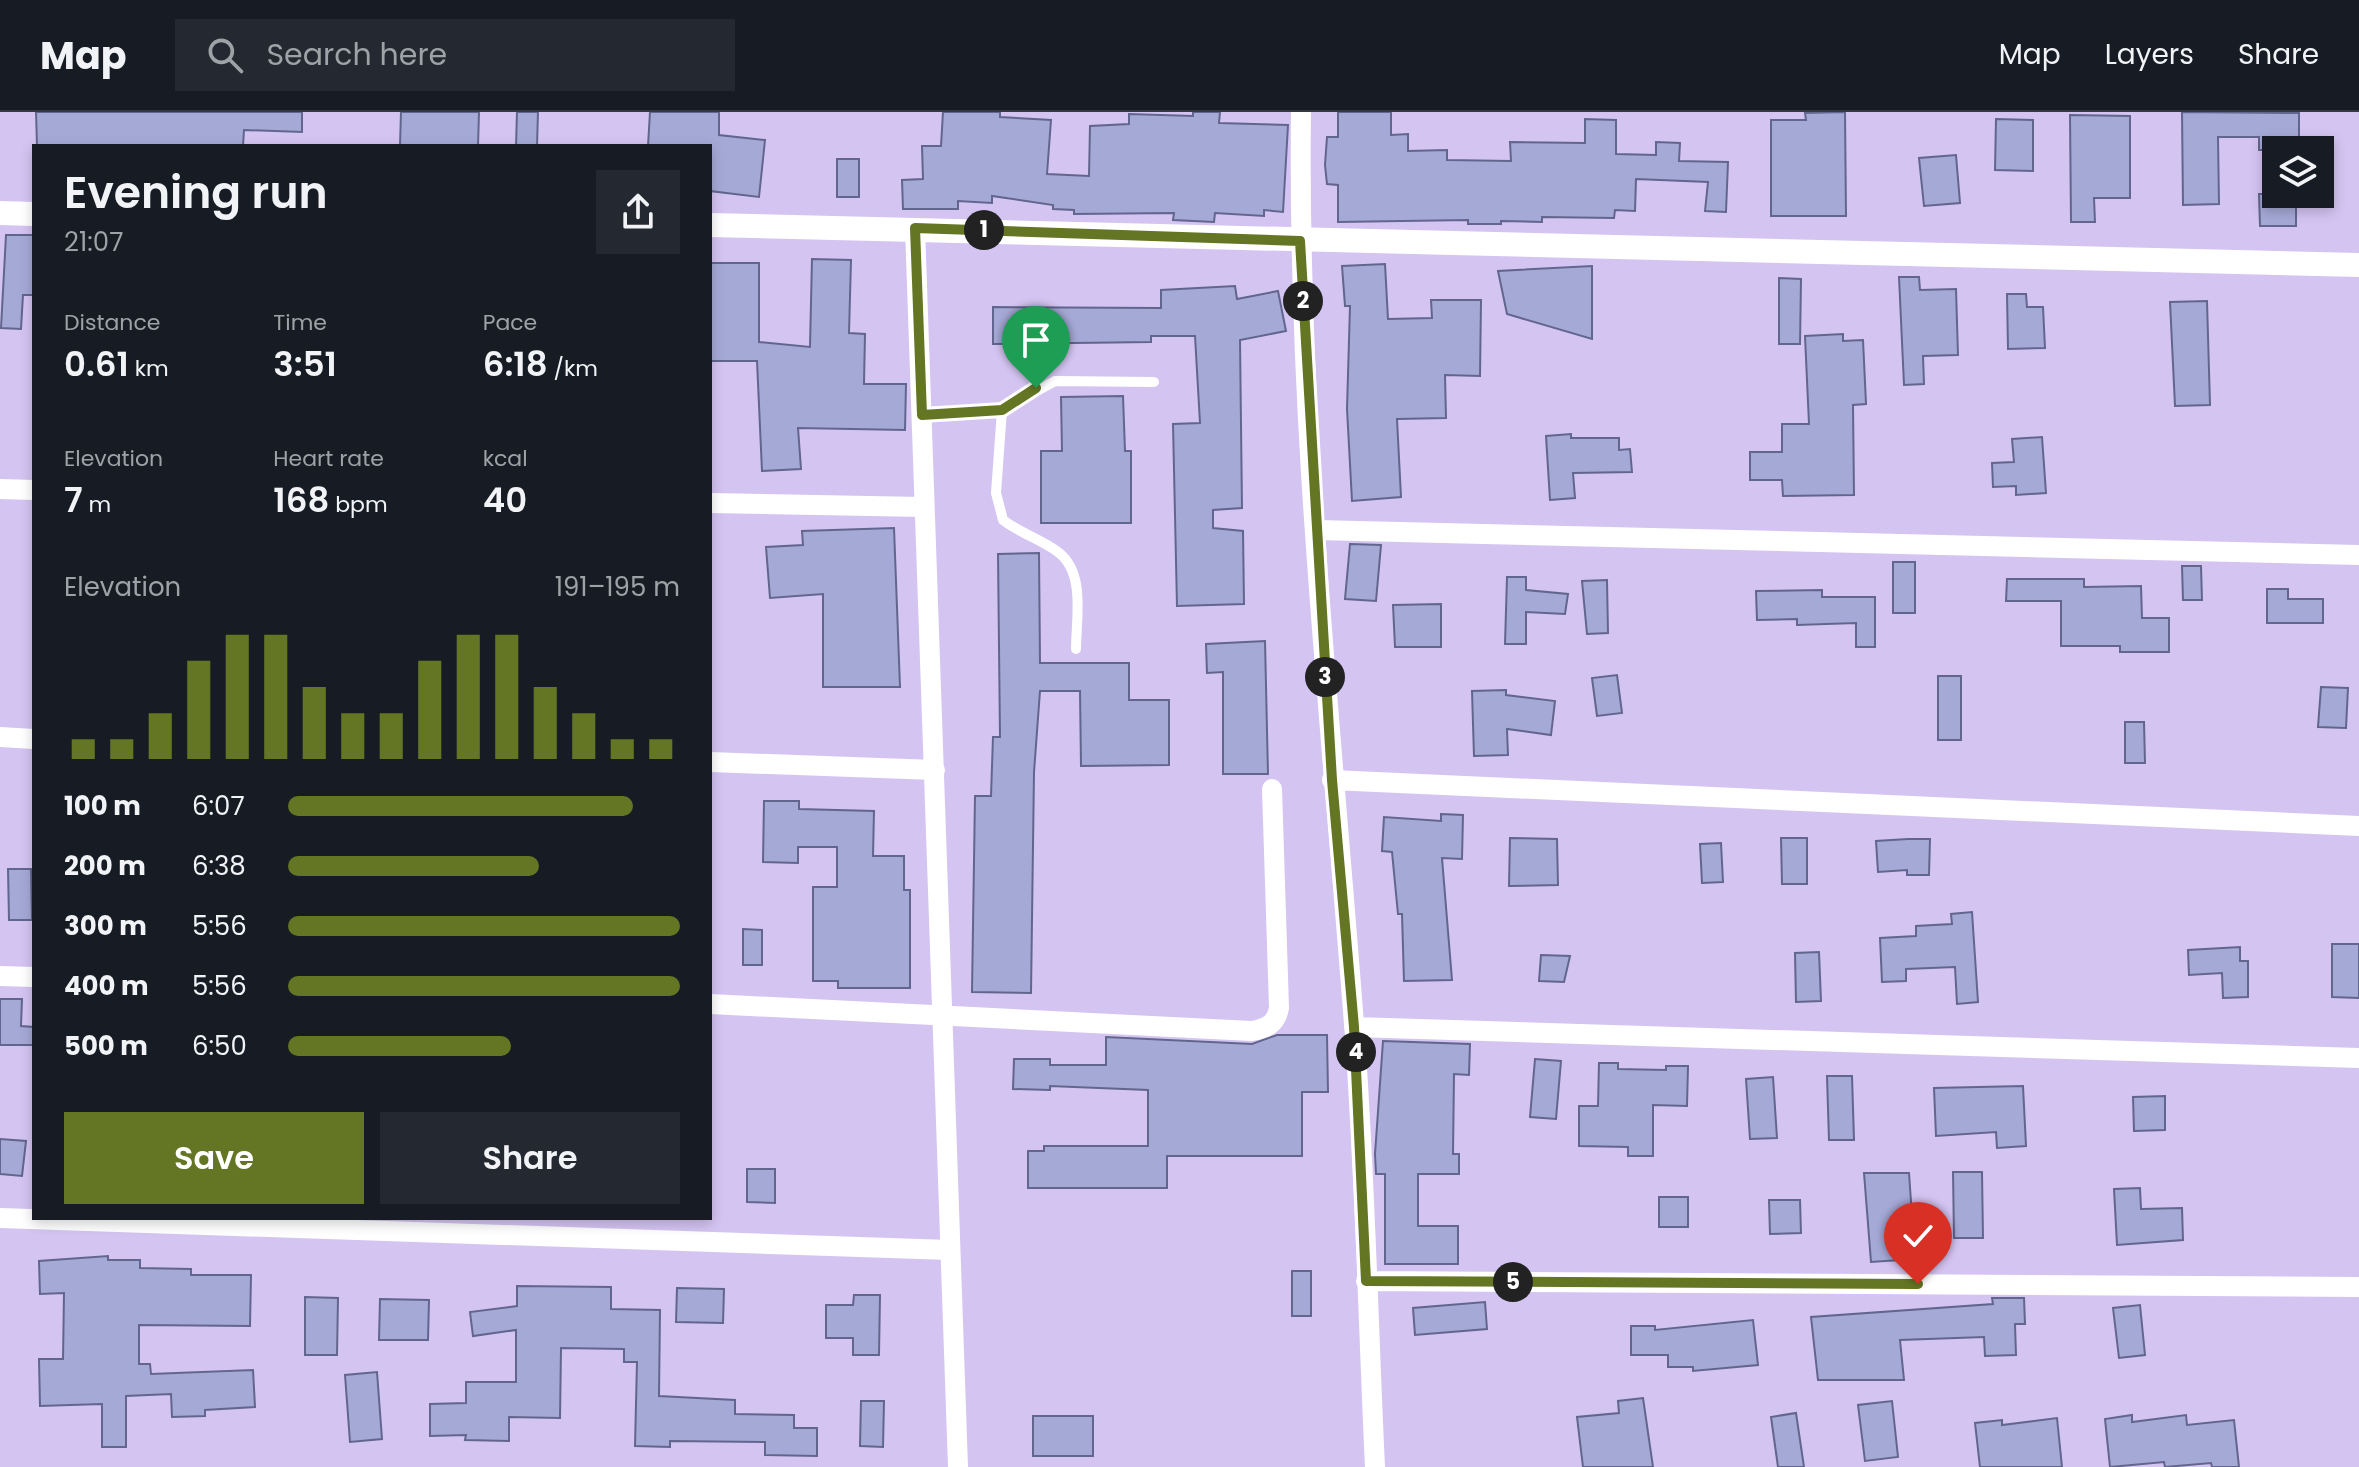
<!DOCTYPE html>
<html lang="en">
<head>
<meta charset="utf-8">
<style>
	body { margin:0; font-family:Poppins,sans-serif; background:#242831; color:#f1f3f6; height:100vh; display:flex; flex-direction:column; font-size:30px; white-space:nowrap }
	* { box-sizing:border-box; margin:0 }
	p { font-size:26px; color:#9ea1a6 }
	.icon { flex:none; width:44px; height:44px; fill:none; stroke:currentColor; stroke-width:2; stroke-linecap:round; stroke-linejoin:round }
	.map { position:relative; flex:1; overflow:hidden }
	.details { position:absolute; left:32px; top:32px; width:680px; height:1076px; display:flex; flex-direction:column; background:#171b24; border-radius:0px; box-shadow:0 4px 12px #0003 }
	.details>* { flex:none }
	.buttons { position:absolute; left:2262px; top:24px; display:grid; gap:16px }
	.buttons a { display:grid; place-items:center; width:72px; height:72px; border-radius:0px; background:#171b24; box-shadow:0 4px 12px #0003; font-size:40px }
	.pin { position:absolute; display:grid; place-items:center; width:68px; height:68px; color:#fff; margin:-82px -34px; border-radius:50% 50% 50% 0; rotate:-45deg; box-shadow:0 0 8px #0007 }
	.pin .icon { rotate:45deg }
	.km { position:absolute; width:40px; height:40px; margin:-20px; border-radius:50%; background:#222; color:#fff; font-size:22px; line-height:40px; text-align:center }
	.round { display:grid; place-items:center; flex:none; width:84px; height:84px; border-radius:0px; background:#242831 }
	.overview { display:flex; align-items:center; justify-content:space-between; height:136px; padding:0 32px }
	h1 { font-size:44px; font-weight:600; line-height:60px }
	.stats { display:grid; grid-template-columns:repeat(3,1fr); gap:12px; height:136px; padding:8px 32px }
	.stats div { display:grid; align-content:center }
	.stats b { font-size:34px; font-weight:600 }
	.stats small { font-size:22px; font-weight:400 }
	.stats p { font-size:22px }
	.chart { height:224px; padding:16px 32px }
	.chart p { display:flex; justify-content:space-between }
	.chart svg { width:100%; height:144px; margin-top:8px; stroke:#647523; stroke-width:6 }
	.button { display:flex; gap:16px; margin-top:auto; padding:16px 32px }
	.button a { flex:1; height:92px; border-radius:0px; background:#647523; color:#fff; font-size:32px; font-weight:600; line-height:92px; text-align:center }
	.button a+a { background:#242831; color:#f1f3f6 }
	ul { padding:0 32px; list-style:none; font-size:26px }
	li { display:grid; grid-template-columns:128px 96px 1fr; align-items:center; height:60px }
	li i { height:20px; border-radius:10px; background:#647523 }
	header { display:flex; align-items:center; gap:48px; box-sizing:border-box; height:112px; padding:0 40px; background:#171b24; border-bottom:2px solid #363941 }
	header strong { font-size:38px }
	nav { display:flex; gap:44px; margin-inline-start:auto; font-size:28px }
	.search { width:560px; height:72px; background:#242831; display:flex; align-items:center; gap:20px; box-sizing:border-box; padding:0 28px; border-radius:0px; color:#9ea1a6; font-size:30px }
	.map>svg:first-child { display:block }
</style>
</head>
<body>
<header>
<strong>Map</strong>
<div class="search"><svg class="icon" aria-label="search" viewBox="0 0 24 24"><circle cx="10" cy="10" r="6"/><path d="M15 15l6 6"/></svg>Search here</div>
<nav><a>Map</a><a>Layers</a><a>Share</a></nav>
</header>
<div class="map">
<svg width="2359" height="1355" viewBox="0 0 2359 1355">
	<rect width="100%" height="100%" fill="#d4c4f2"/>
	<path fill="#a5a9d6" stroke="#62668e" stroke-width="2" d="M 36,0 L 302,0 L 302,20 L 244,18 L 243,34 L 37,34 Z
		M 401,0 L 479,0 L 478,34 L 400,34 Z
		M 517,0 L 538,0 L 537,34 L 516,34 Z
		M 650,0 L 719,0 L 719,23 L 765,28 L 759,85 L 710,79 L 710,34 L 648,34 Z
		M 943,0 L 1000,0 L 1000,5 L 1051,8 L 1047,62 L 1089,64 L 1090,14 L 1129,12 L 1129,2 L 1193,4 L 1193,0 L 1220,0 L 1219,11 L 1288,13 L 1283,100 L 1264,98 L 1264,104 L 1215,101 L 1214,110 L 1173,108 L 1174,101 L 1074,102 L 1074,98 L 1053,97 L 1053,93 L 992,84 L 992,91 L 958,89 L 958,97 L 903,97 L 902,68 L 923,67 L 922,34 L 941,34 Z
		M 1338,0 L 1391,0 L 1391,23 L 1408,22 L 1408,39 L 1447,38 L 1447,48 L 1511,49 L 1510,30 L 1585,31 L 1585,7 L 1616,8 L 1616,42 L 1656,43 L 1656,30 L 1680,31 L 1679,49 L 1728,50 L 1726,100 L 1705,99 L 1708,70 L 1636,67 L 1635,99 L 1615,98 L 1614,106 L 1542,105 L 1542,110 L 1501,109 L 1501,112 L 1468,112 L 1468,108 L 1338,110 L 1338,73 L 1327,72 L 1325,53 L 1327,25 L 1338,25 Z
		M 1845,0 L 1846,104 L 1771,104 L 1771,8 L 1806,8 L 1805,1 Z
		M 2182,0 L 2299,1 L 2299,26 L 2294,26 L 2294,38 L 2259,38 L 2259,25 L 2218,25 L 2219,92 L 2183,93 Z
		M 2070,3 L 2130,4 L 2130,86 L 2094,86 L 2095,110 L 2071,110 Z
		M 1996,7 L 2033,8 L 2033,59 L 1995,58 Z
		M 1956,43 L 1960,91 L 1924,94 L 1919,46 Z
		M 837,47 L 859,47 L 859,85 L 837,85 Z
		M 2259,82 L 2296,82 L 2296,114 L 2260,114 Z
		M 6,123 L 34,123 L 34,183 L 23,183 L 21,217 L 1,216 Z
		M 812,147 L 851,148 L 849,221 L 865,222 L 864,272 L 906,272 L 905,318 L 798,316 L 801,357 L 762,359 L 757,249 L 710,249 L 710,151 L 759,151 L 759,230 L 810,235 Z
		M 1385,152 L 1388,207 L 1432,206 L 1431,188 L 1481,188 L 1480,264 L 1445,263 L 1446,306 L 1397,307 L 1401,385 L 1352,389 L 1347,297 L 1350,194 L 1345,194 L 1342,154 Z
		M 1592,154 L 1592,227 L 1507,202 L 1498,159 Z
		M 1899,165 L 1919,165 L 1920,178 L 1956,177 L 1958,243 L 1923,244 L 1924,272 L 1904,273 Z
		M 1779,166 L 1801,167 L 1800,232 L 1779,232 Z
		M 1235,174 L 1237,187 L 1278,179 L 1286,219 L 1240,228 L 1242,396 L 1213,398 L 1213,416 L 1243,419 L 1244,492 L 1177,494 L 1173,312 L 1200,311 L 1195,224 L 1151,224 L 1151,230 L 993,232 L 993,195 L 1161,196 L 1161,178 Z
		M 2007,182 L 2026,182 L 2027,195 L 2043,195 L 2045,236 L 2008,237 Z
		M 2207,189 L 2210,293 L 2175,294 L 2170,190 Z
		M 1843,222 L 1843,229 L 1863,228 L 1866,292 L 1853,293 L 1854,383 L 1783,384 L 1782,368 L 1750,368 L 1750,340 L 1782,340 L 1782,312 L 1809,312 L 1805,224 Z
		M 1123,284 L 1125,339 L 1131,339 L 1131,411 L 1041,411 L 1041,339 L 1062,339 L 1061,285 Z
		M 1571,322 L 1571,326 L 1619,326 L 1619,338 L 1630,337 L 1632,360 L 1573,361 L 1575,386 L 1550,388 L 1546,324 Z
		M 2042,325 L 2046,381 L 2016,383 L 2016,374 L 1993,375 L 1992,351 L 2014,350 L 2012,327 Z
		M 894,416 L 900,575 L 823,575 L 823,482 L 770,486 L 766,435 L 803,433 L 802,419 Z
		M 1350,432 L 1381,433 L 1376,489 L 1345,487 Z
		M 1039,441 L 1040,551 L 1129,551 L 1129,588 L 1169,588 L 1169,653 L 1081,654 L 1080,579 L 1040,579 L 1034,660 L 1031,881 L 972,880 L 975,684 L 991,684 L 993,625 L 1000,625 L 998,442 Z
		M 1893,450 L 1915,450 L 1915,501 L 1893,501 Z
		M 2182,454 L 2201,454 L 2202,488 L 2183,488 Z
		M 1507,465 L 1526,465 L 1526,478 L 1568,482 L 1565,502 L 1526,500 L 1526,532 L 1505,532 Z
		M 2007,467 L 2084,467 L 2084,475 L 2141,474 L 2142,506 L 2169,506 L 2169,540 L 2120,540 L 2120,534 L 2061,534 L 2061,489 L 2006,489 Z
		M 1607,468 L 1608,521 L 1587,522 L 1582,469 Z
		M 2267,477 L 2288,477 L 2288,487 L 2323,487 L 2323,511 L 2267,511 Z
		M 1822,478 L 1822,485 L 1875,485 L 1875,535 L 1856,535 L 1856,511 L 1797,513 L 1797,507 L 1757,508 L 1756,479 Z
		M 1441,492 L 1441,535 L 1395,535 L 1393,493 Z
		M 1265,529 L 1268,662 L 1223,662 L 1223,560 L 1207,561 L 1206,532 Z
		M 1617,563 L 1622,601 L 1597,604 L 1592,566 Z
		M 1938,564 L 1961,564 L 1961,628 L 1938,628 Z
		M 2321,575 L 2348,576 L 2346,616 L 2318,615 Z
		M 1506,578 L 1506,583 L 1555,589 L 1551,623 L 1507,617 L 1508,643 L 1474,644 L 1472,579 Z
		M 2125,610 L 2144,610 L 2145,651 L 2125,651 Z
		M 764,689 L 799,689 L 799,697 L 874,699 L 873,744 L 904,744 L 904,778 L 910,778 L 910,876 L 838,876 L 838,869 L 813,869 L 813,775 L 837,775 L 837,735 L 798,735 L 798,751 L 763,750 Z
		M 1441,702 L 1463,703 L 1462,747 L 1442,746 L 1452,868 L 1404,869 L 1402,802 L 1398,802 L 1392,740 L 1382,739 L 1384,705 L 1441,709 Z
		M 1510,726 L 1557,727 L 1558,773 L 1509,774 Z
		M 1781,726 L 1807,726 L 1807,772 L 1782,772 Z
		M 1908,727 L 1930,727 L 1929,763 L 1907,763 L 1907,758 L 1878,760 L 1876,729 Z
		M 1721,731 L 1723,770 L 1702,771 L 1700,732 Z
		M 8,757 L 31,757 L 32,808 L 9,808 Z
		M 1972,800 L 1978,890 L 1957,892 L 1955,855 L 1906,857 L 1906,869 L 1882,870 L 1880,826 L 1916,824 L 1916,814 L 1952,812 L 1951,802 Z
		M 743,817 L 762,818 L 762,853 L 743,853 Z
		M 2332,832 L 2359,832 L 2359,886 L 2332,885 Z
		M 2240,835 L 2240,849 L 2248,849 L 2248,885 L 2223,886 L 2222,861 L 2189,863 L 2188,838 Z
		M 1819,840 L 1821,889 L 1796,890 L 1795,841 Z
		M 1541,843 L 1570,844 L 1564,870 L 1539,869 Z
		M 0,887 L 22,887 L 21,914 L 34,915 L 34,933 L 0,933 Z
		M 1277,923 L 1327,923 L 1328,980 L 1302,980 L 1302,1044 L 1167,1044 L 1167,1076 L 1028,1076 L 1028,1039 L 1044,1039 L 1044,1034 L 1148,1034 L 1148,978 L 1050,974 L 1050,978 L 1013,977 L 1014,947 L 1050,947 L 1050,953 L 1106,953 L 1106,925 L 1252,932 Z
		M 1383,929 L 1470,932 L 1469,963 L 1454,962 L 1453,1042 L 1459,1042 L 1459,1062 L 1418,1062 L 1418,1114 L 1458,1114 L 1458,1152 L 1385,1152 L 1385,1062 L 1376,1062 L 1375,1042 Z
		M 1535,947 L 1561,949 L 1556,1007 L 1530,1005 Z
		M 1599,951 L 1618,951 L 1618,957 L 1666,958 L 1666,954 L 1688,954 L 1687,994 L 1653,993 L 1653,1044 L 1628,1044 L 1628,1035 L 1579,1034 L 1579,994 L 1598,994 Z
		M 1827,964 L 1852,964 L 1854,1028 L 1829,1028 Z
		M 1773,965 L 1777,1026 L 1750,1027 L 1746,967 Z
		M 2023,974 L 2026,1034 L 1997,1036 L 1996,1020 L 1936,1024 L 1934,976 Z
		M 2165,984 L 2165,1018 L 2134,1019 L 2133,985 Z
		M 0,1027 L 26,1029 L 22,1064 L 0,1062 Z
		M 747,1057 L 775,1057 L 775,1091 L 747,1090 Z
		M 1953,1060 L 1982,1060 L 1983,1126 L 1954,1126 Z
		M 1864,1061 L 1909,1061 L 1915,1147 L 1871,1150 Z
		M 2140,1076 L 2141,1097 L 2182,1096 L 2183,1128 L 2117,1133 L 2114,1077 Z
		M 1659,1085 L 1688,1085 L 1688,1115 L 1659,1115 Z
		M 1769,1088 L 1800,1088 L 1801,1121 L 1770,1122 Z
		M 108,1144 L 108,1148 L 140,1148 L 140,1156 L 191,1157 L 191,1163 L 251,1163 L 250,1214 L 139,1213 L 139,1252 L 150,1252 L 151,1262 L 253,1258 L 255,1295 L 205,1298 L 205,1304 L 172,1305 L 171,1282 L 126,1284 L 126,1335 L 102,1335 L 102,1292 L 40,1294 L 39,1247 L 63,1247 L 64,1181 L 40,1182 L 39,1149 Z
		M 1292,1159 L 1311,1159 L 1311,1204 L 1292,1204 Z
		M 517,1174 L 611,1175 L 611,1197 L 660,1198 L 659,1284 L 735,1288 L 735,1302 L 794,1303 L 794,1316 L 817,1316 L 817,1344 L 765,1343 L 765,1330 L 670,1329 L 670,1335 L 635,1334 L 637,1250 L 624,1250 L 624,1237 L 561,1236 L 560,1306 L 509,1305 L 509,1329 L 465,1328 L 466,1323 L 430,1324 L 430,1292 L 466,1291 L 466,1270 L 516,1270 L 516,1218 L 473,1224 L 470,1200 L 517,1194 Z
		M 677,1176 L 724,1177 L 723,1211 L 676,1210 Z
		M 854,1183 L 880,1183 L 879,1243 L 853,1243 L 853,1226 L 826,1226 L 826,1193 L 853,1193 Z
		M 305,1185 L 338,1186 L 337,1243 L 305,1243 Z
		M 1992,1186 L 2024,1186 L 2025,1212 L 2015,1212 L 2016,1243 L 1985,1244 L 1984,1225 L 1900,1228 L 1904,1268 L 1818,1268 L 1811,1205 L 1993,1192 Z
		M 380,1187 L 429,1188 L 428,1228 L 379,1228 Z
		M 1485,1190 L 1487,1217 L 1415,1223 L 1413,1196 Z
		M 2140,1193 L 2145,1243 L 2119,1246 L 2113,1196 Z
		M 1753,1208 L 1758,1253 L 1693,1259 L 1693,1255 L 1668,1255 L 1668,1243 L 1631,1243 L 1631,1214 L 1655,1214 L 1655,1218 Z
		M 377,1260 L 382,1327 L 350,1330 L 345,1263 Z
		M 1643,1286 L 1653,1355 L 1583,1355 L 1577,1305 L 1619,1301 L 1618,1289 Z
		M 861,1289 L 884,1289 L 883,1335 L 860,1334 Z
		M 1892,1289 L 1898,1345 L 1865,1349 L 1858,1293 Z
		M 1796,1301 L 1804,1355 L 1778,1355 L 1771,1305 Z
		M 2132,1303 L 2132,1310 L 2186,1303 L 2187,1313 L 2234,1308 L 2239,1355 L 2212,1355 L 2211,1351 L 2165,1355 L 2164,1350 L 2110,1355 L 2105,1307 Z
		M 1033,1304 L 1093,1304 L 1093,1344 L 1033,1344 Z
		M 2057,1306 L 2062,1355 L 1980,1355 L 1975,1311 L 2002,1308 L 2002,1313 Z"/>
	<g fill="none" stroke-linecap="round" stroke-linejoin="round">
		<path stroke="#fff" stroke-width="10" d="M 1002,298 L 996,381 L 1003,408 C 1020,421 1042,428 1058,440 C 1086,461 1076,507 1076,537
			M 922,303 L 1002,298 L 1055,269 L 1154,270"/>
		<path stroke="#fff" stroke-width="20" d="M 1301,0 C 1297,305 1331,609 1354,912 C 1365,1059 1368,1208 1375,1355
			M 915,116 L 958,1355
			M 0,377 L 34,378
			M 710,391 L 923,395
			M 1316,418 L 2359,443
			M 0,625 L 34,627
			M 710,650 L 935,658
			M 1332,668 L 2359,714
			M 0,864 L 34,865
			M 710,892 L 1252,919 C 1267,916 1276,912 1279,896 L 1272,677
			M 1354,915 L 2359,946
			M 0,1106 L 950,1138
			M 1366,1169 L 2359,1175"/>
		<path stroke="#fff" stroke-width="24" d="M 0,101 L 34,102
			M 710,113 L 2359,153"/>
	</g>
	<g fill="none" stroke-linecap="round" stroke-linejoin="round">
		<defs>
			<path id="route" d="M 1036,276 L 1002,298 L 922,303 L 915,116 L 1300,129 L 1332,668 L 1354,915 L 1366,1169 L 1918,1172"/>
		</defs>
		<use href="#route" stroke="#fff" stroke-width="16"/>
		<use href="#route" stroke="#647523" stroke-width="10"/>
	</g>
</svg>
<div class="buttons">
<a><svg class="icon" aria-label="layers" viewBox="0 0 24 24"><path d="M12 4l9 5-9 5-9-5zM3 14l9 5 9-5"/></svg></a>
</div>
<div class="pin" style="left:1036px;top:276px;background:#1e9e55"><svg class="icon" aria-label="arrive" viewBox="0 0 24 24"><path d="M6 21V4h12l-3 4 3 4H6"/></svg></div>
<div class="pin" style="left:1918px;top:1172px;background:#d93025"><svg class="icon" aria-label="check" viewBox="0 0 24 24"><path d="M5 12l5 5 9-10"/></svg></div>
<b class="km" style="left:984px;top:118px">1</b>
<b class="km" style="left:1303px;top:189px">2</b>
<b class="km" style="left:1325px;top:565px">3</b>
<b class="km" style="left:1356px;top:940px">4</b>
<b class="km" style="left:1513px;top:1170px">5</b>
<section class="details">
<div class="overview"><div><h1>Evening run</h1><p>21:07</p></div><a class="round"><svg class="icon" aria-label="share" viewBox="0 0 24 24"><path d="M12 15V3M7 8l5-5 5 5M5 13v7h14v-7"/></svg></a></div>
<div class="stats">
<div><p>Distance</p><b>0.61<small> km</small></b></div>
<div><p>Time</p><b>3:51</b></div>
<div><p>Pace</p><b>6:18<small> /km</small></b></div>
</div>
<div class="stats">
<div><p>Elevation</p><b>7<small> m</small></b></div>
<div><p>Heart rate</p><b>168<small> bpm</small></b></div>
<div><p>kcal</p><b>40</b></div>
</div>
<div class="chart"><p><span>Elevation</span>191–195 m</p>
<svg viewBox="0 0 160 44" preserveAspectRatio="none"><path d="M5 44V38M15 44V38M25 44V30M35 44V14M45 44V6M55 44V6M65 44V22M75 44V30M85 44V30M95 44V14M105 44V6M115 44V6M125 44V22M135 44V30M145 44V38M155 44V38"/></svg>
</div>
<ul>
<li><b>100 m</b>6:07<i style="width:88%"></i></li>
<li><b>200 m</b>6:38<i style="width:64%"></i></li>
<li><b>300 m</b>5:56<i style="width:100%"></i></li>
<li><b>400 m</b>5:56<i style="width:100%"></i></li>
<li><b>500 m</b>6:50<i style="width:57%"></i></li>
</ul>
<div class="button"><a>Save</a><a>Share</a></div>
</section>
</div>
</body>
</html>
